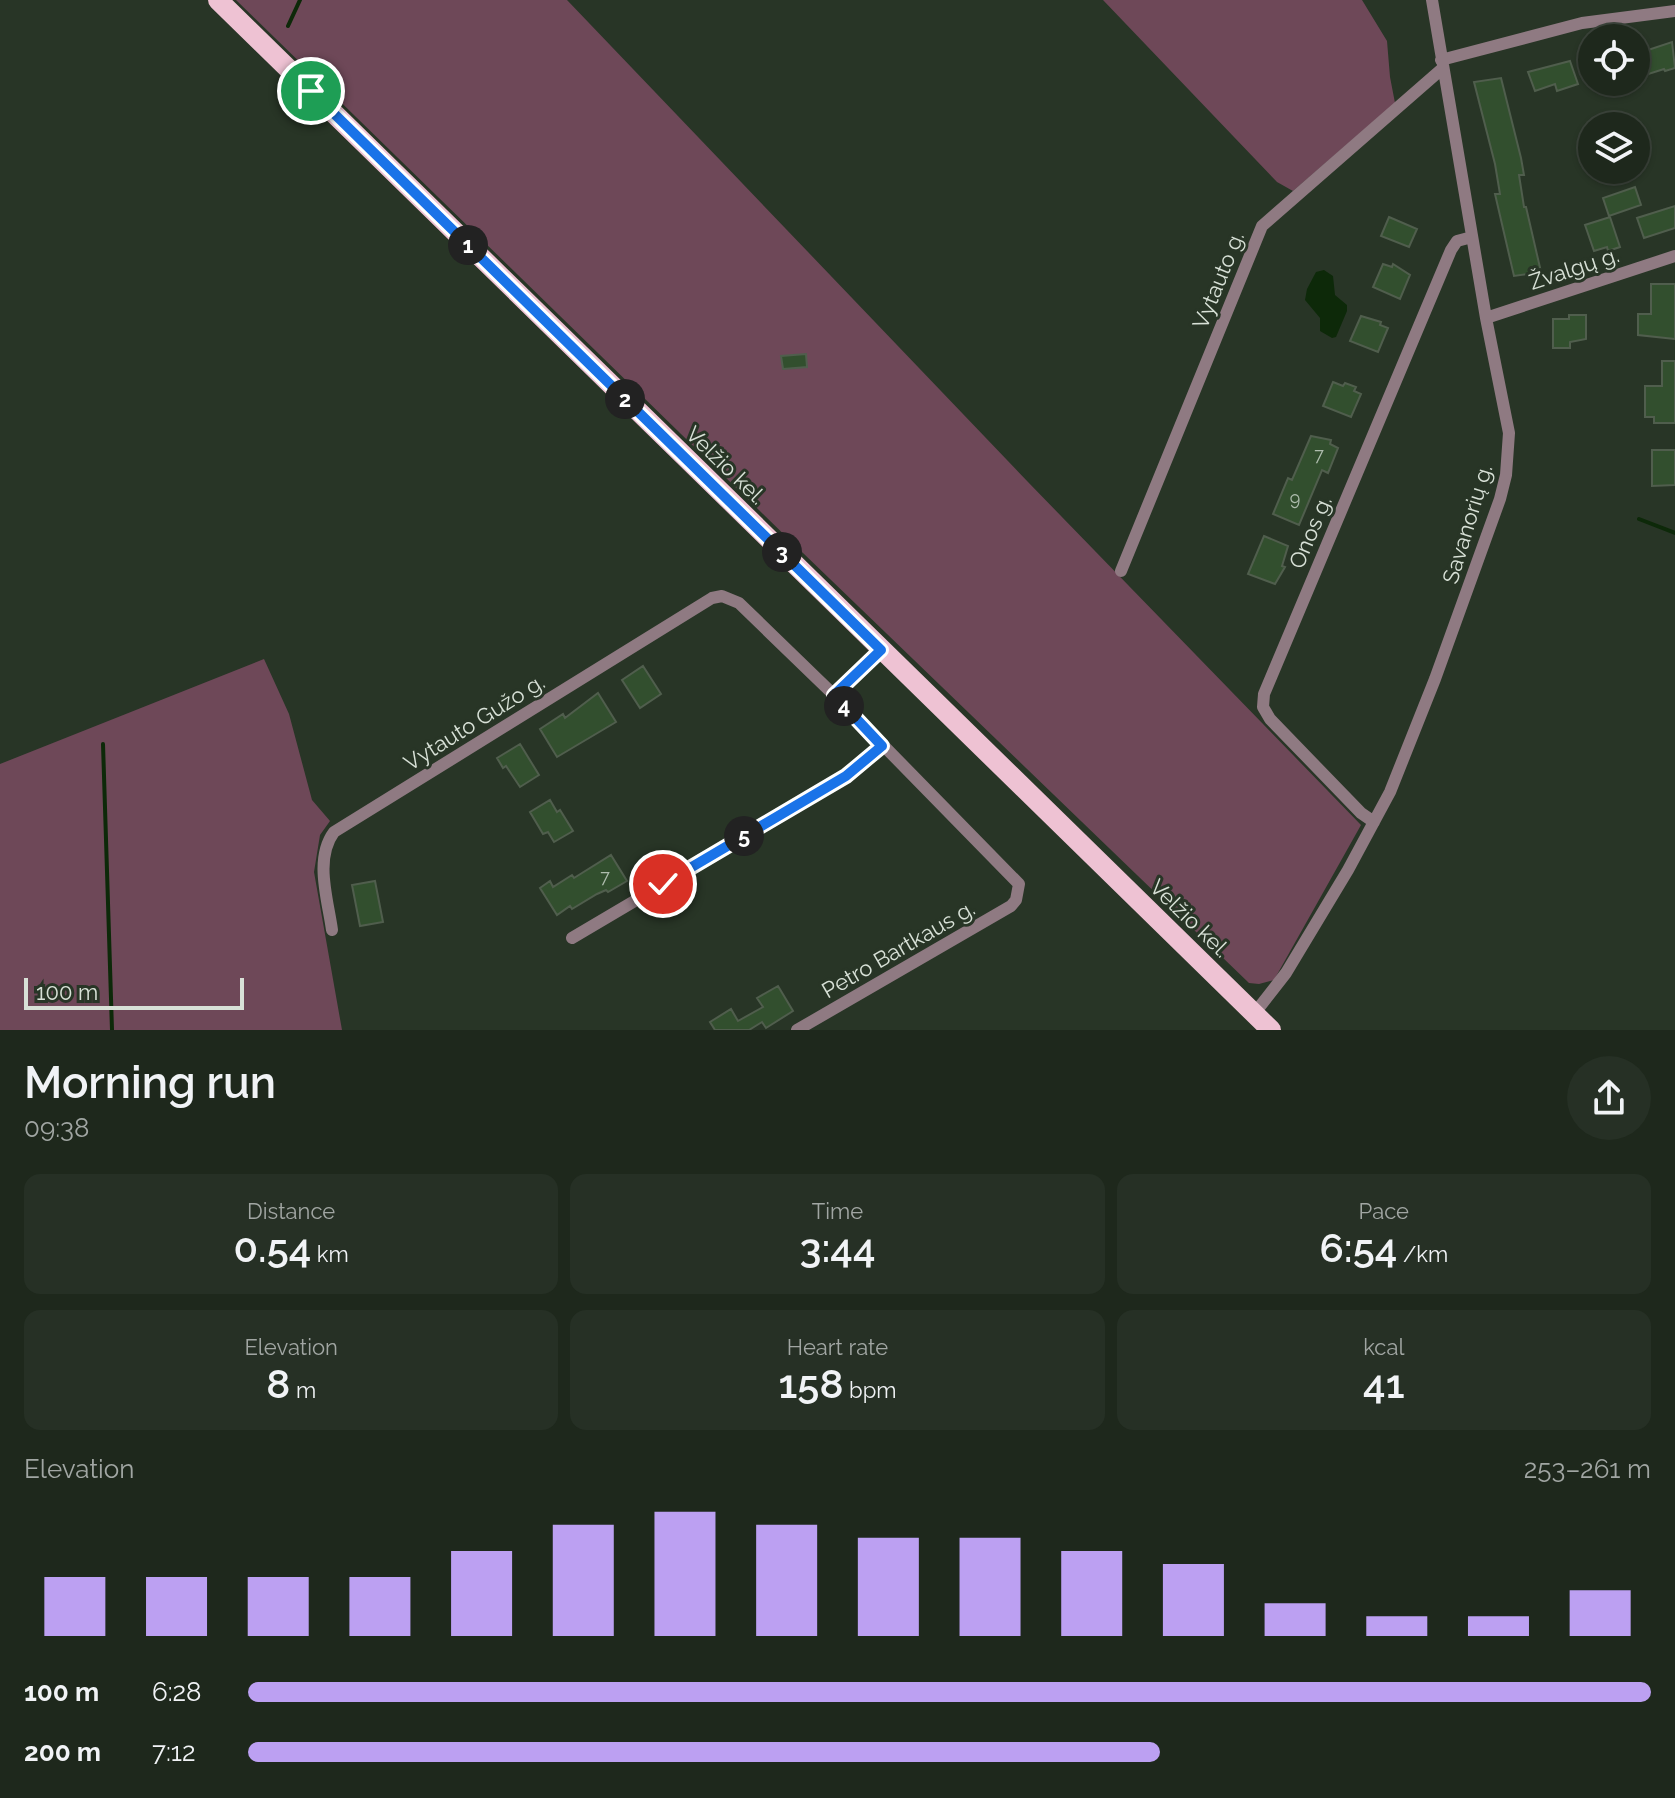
<!DOCTYPE html>
<html lang="en">
<head>
<meta charset="utf-8">
<style>
	body { margin:0; font-family:Raleway,sans-serif; background:#263025; color:#f1f3f6; height:100vh; display:flex; flex-direction:column; font-size:30px; white-space:nowrap }
	* { box-sizing:border-box; margin:0 }
	p { font-size:26px; color:#a1a6a3 }
	.icon { flex:none; width:44px; height:44px; fill:none; stroke:currentColor; stroke-width:2; stroke-linecap:round; stroke-linejoin:round }
	.map { position:relative; height:1030px; overflow:hidden }
	.side { display:flex; flex-direction:column; background:#1e281c; flex:1 }
	.side>* { flex:none }
	.fabs { position:absolute; left:1578px; top:24px; display:grid; gap:16px }
	.fabs a { display:grid; place-items:center; width:72px; height:72px; border-radius:50%; background:#1e281c; box-shadow:0 2px 6px #0004,0 0 0 2px #3c443b; font-size:40px }
	.scale { position:absolute; left:24px; bottom:20px; width:220px; box-sizing:border-box; padding-left:8px; border:4px solid #d8e1d7; border-top:0; font-size:22px; line-height:28px; white-space:nowrap; color:#d8e1d7; -webkit-text-stroke:6px #283526; paint-order:stroke }
	.pin { position:absolute; display:grid; place-items:center; width:68px; height:68px; color:#fff; margin:-34px; border:4px solid #fff; border-radius:50%; box-shadow:0 2px 8px #0007 }
	.km { position:absolute; width:40px; height:40px; margin:-20px; border-radius:50%; background:#222; color:#fff; font-size:22px; line-height:40px; text-align:center }
	.round { display:grid; place-items:center; flex:none; width:84px; height:84px; border-radius:42px; background:#263025 }
	.summary { display:flex; align-items:center; justify-content:space-between; height:136px; padding:0 24px }
	h1 { font-size:44px; font-weight:600; line-height:60px }
	.metrics { display:grid; grid-template-columns:repeat(3,1fr); gap:12px; height:136px; padding:8px 24px }
	.metrics div { display:grid; align-content:center; border-radius:16px; background:#263025; text-align:center }
	.metrics b { font-size:40px; font-weight:600 }
	.metrics small { font-size:22px; font-weight:400 }
	.metrics p { font-size:22px }
	.chart { height:224px; padding:16px 24px }
	.chart p { display:flex; justify-content:space-between }
	.chart svg { width:100%; height:144px; margin-top:8px; stroke:#bca0f2; stroke-width:6 }
	ul { padding:0 24px; list-style:none; font-size:26px }
	li { display:grid; grid-template-columns:128px 96px 1fr; align-items:center; height:60px }
	li i { height:20px; border-radius:10px; background:#bca0f2 }
	.map>svg:first-child { display:block }
</style>
</head>
<body>
<div class="map">
<svg width="1675" height="1030" viewBox="0 0 1675 1030">
	<rect width="100%" height="100%" fill="#283526"/>
	<path fill="#6e4858" d="M 236,0 L 567,0 L 1028,482 L 1361,825 L 1274,980 L 1259,984 L 1249,983 L 803,553 Z
		M 1103,0 L 1362,0 L 1387,41 L 1390,77 L 1395,103 L 1293,191 L 1277,182 Z
		M 264,659 L 289,714 L 312,800 L 330,821 L 320,835 L 314,872 L 342,1030 L 0,1030 L 0,764 Z"/>
	<path fill="#0d2909" d="M 1324,270 L 1333,276 L 1335,295 L 1347,305 L 1347,311 L 1336,337 L 1332,338 L 1320,331 L 1320,318 L 1305,300 L 1307,289 L 1316,272 Z"/>
	<g fill="none" stroke-linecap="round" stroke-linejoin="round">
		<path stroke="#0d2909" stroke-width="4" d="M 288,26 L 300,0
			M 1639,519 L 1675,533
			M 103,744 L 112,1030"/>
	</g>
	<path fill="#324f2e" stroke="#505e4d" stroke-width="2" d="M 1672,42 L 1675,68 L 1665,71 L 1664,69 L 1636,78 L 1636,54 Z
		M 1570,61 L 1578,84 L 1557,91 L 1555,84 L 1535,91 L 1528,72 Z
		M 1501,78 L 1521,158 L 1524,175 L 1519,175 L 1524,207 L 1526,207 L 1541,272 L 1514,276 L 1495,194 L 1500,194 L 1495,164 L 1474,82 Z
		M 1635,187 L 1641,205 L 1609,216 L 1603,198 Z
		M 1675,206 L 1675,228 L 1644,238 L 1637,218 Z
		M 1389,217 L 1417,229 L 1409,247 L 1381,236 Z
		M 1610,217 L 1620,247 L 1608,251 L 1607,247 L 1594,251 L 1585,225 Z
		M 1383,264 L 1392,267 L 1393,264 L 1410,275 L 1400,299 L 1373,287 Z
		M 1651,284 L 1675,284 L 1675,339 L 1638,335 L 1638,314 L 1651,314 Z
		M 1569,315 L 1586,315 L 1586,339 L 1570,342 L 1570,348 L 1553,348 L 1553,319 L 1569,319 Z
		M 1361,316 L 1381,322 L 1380,325 L 1388,328 L 1378,352 L 1350,341 Z
		M 806,354 L 807,367 L 783,369 L 781,356 Z
		M 1662,361 L 1675,361 L 1675,423 L 1654,423 L 1654,417 L 1645,417 L 1645,386 L 1662,386 Z
		M 1333,382 L 1343,386 L 1345,383 L 1356,387 L 1354,391 L 1361,394 L 1351,417 L 1323,406 Z
		M 1311,436 L 1331,440 L 1330,444 L 1338,448 L 1328,473 L 1322,470 L 1299,525 L 1273,514 L 1288,478 L 1292,480 Z
		M 1652,450 L 1675,450 L 1675,485 L 1652,486 Z
		M 1264,536 L 1288,546 L 1282,566 L 1285,567 L 1275,584 L 1248,574 Z
		M 643,666 L 661,694 L 640,708 L 622,680 Z
		M 598,693 L 616,722 L 557,757 L 540,729 L 563,714 L 565,718 Z
		M 520,744 L 539,775 L 520,787 L 506,766 L 503,768 L 497,758 Z
		M 550,800 L 557,812 L 560,810 L 573,831 L 554,842 L 548,832 L 543,834 L 530,812 Z
		M 611,855 L 627,881 L 608,892 L 606,890 L 597,894 L 572,909 L 570,906 L 557,915 L 540,888 L 550,881 L 553,887 L 572,875 L 574,878 Z
		M 375,881 L 383,922 L 360,926 L 352,885 Z
		M 778,986 L 793,1011 L 766,1028 L 762,1022 L 749,1030 L 715,1030 L 710,1022 L 731,1009 L 738,1021 L 763,1007 L 757,998 Z"/>
	<g fill="none" stroke-linecap="round" stroke-linejoin="round">
		<path stroke="#8f7a82" stroke-width="12" d="M 1441,60 L 1582,23 L 1675,11
			M 1486,318 L 1675,256
			M 1121,571 L 1262,226 L 1443,68
			M 834,695 L 881,650
			M 1374,822 L 1361,813 L 1270,719 L 1263,707 L 1264,694 L 1451,250 L 1457,241 L 1472,237
			M 332,930 C 328,900 314,859 334,832 L 712,598 L 722,596 L 739,603 L 834,695 L 1019,884 L 1016,900 L 1011,906 L 797,1030
			M 572,938 L 846,776 L 882,746
			M 1254,1014 L 1286,973 L 1348,870 L 1390,792 L 1435,679 L 1500,499 L 1506,475 L 1509,433 L 1486,318 L 1432,0"/>
		<path stroke="#eec2d3" stroke-width="20" d="M 218,0 L 1271,1030"/>
	</g>
	<g fill="none" stroke-linecap="round" stroke-linejoin="round">
		<defs>
			<path id="route" d="M 311,91 L 881,650 L 834,695 L 882,746 L 846,776 L 663,884"/>
		</defs>
		<use href="#route" stroke="#fff" stroke-width="16"/>
		<use href="#route" stroke="#1a73e8" stroke-width="10"/>
	</g>
	<g text-anchor="middle" dominant-baseline="central" stroke-width="6" stroke-linejoin="round" paint-order="stroke">
		<g font-size="18" fill="#aebcad">
			<text x="1319" y="454">7</text>
			<text x="1295" y="498">9</text>
			<text x="605" y="876">7</text>
		</g>
		<g font-size="22" fill="#d8e1d7" stroke="#283526">
			<text transform="translate(1574 268) rotate(-18)">Žvalgų g.</text>
			<text transform="translate(1218 280) rotate(-68)">Vytauto g.</text>
			<text transform="translate(726 465) rotate(44)">Velžio kel.</text>
			<text transform="translate(1467 524) rotate(-73)">Savanorių g.</text>
			<text transform="translate(1310 532) rotate(-67)">Onos g.</text>
			<text transform="translate(474 722) rotate(-32)">Vytauto Gužo g.</text>
			<text transform="translate(1190 918) rotate(44)">Velžio kel.</text>
			<text transform="translate(898 949) rotate(-30)">Petro Bartkaus g.</text>
		</g>
	</g>
</svg>
<div class="fabs">
<a><svg class="icon" aria-label="locate" viewBox="0 0 24 24"><circle cx="12" cy="12" r="6"/><path d="M12 2v4M12 18v4M2 12h4M18 12h4"/></svg></a>
<a><svg class="icon" aria-label="layers" viewBox="0 0 24 24"><path d="M12 4l9 5-9 5-9-5zM3 14l9 5 9-5"/></svg></a>
</div>
<div class="scale">100 m</div>
<div class="pin" style="left:311px;top:91px;background:#1e9e55"><svg class="icon" aria-label="arrive" viewBox="0 0 24 24"><path d="M6 21V4h12l-3 4 3 4H6"/></svg></div>
<div class="pin" style="left:663px;top:884px;background:#d93025"><svg class="icon" aria-label="check" viewBox="0 0 24 24"><path d="M5 12l5 5 9-10"/></svg></div>
<b class="km" style="left:468px;top:245px">1</b>
<b class="km" style="left:625px;top:399px">2</b>
<b class="km" style="left:782px;top:552px">3</b>
<b class="km" style="left:844px;top:706px">4</b>
<b class="km" style="left:744px;top:836px">5</b>
</div>
<section class="side">
<div class="summary"><div><h1>Morning run</h1><p>09:38</p></div><a class="round"><svg class="icon" aria-label="share" viewBox="0 0 24 24"><path d="M12 15V3M7 8l5-5 5 5M5 13v7h14v-7"/></svg></a></div>
<div class="metrics">
<div><p>Distance</p><b>0.54<small> km</small></b></div>
<div><p>Time</p><b>3:44</b></div>
<div><p>Pace</p><b>6:54<small> /km</small></b></div>
</div>
<div class="metrics">
<div><p>Elevation</p><b>8<small> m</small></b></div>
<div><p>Heart rate</p><b>158<small> bpm</small></b></div>
<div><p>kcal</p><b>41</b></div>
</div>
<div class="chart"><p><span>Elevation</span>253–261 m</p>
<svg viewBox="0 0 160 44" preserveAspectRatio="none"><path d="M5 44V26M15 44V26M25 44V26M35 44V26M45 44V18M55 44V10M65 44V6M75 44V10M85 44V14M95 44V14M105 44V18M115 44V22M125 44V34M135 44V38M145 44V38M155 44V30"/></svg>
</div>
<ul>
<li><b>100 m</b>6:28<i style="width:100%"></i></li>
<li><b>200 m</b>7:12<i style="width:65%"></i></li>
</ul>
</section>
</body>
</html>
